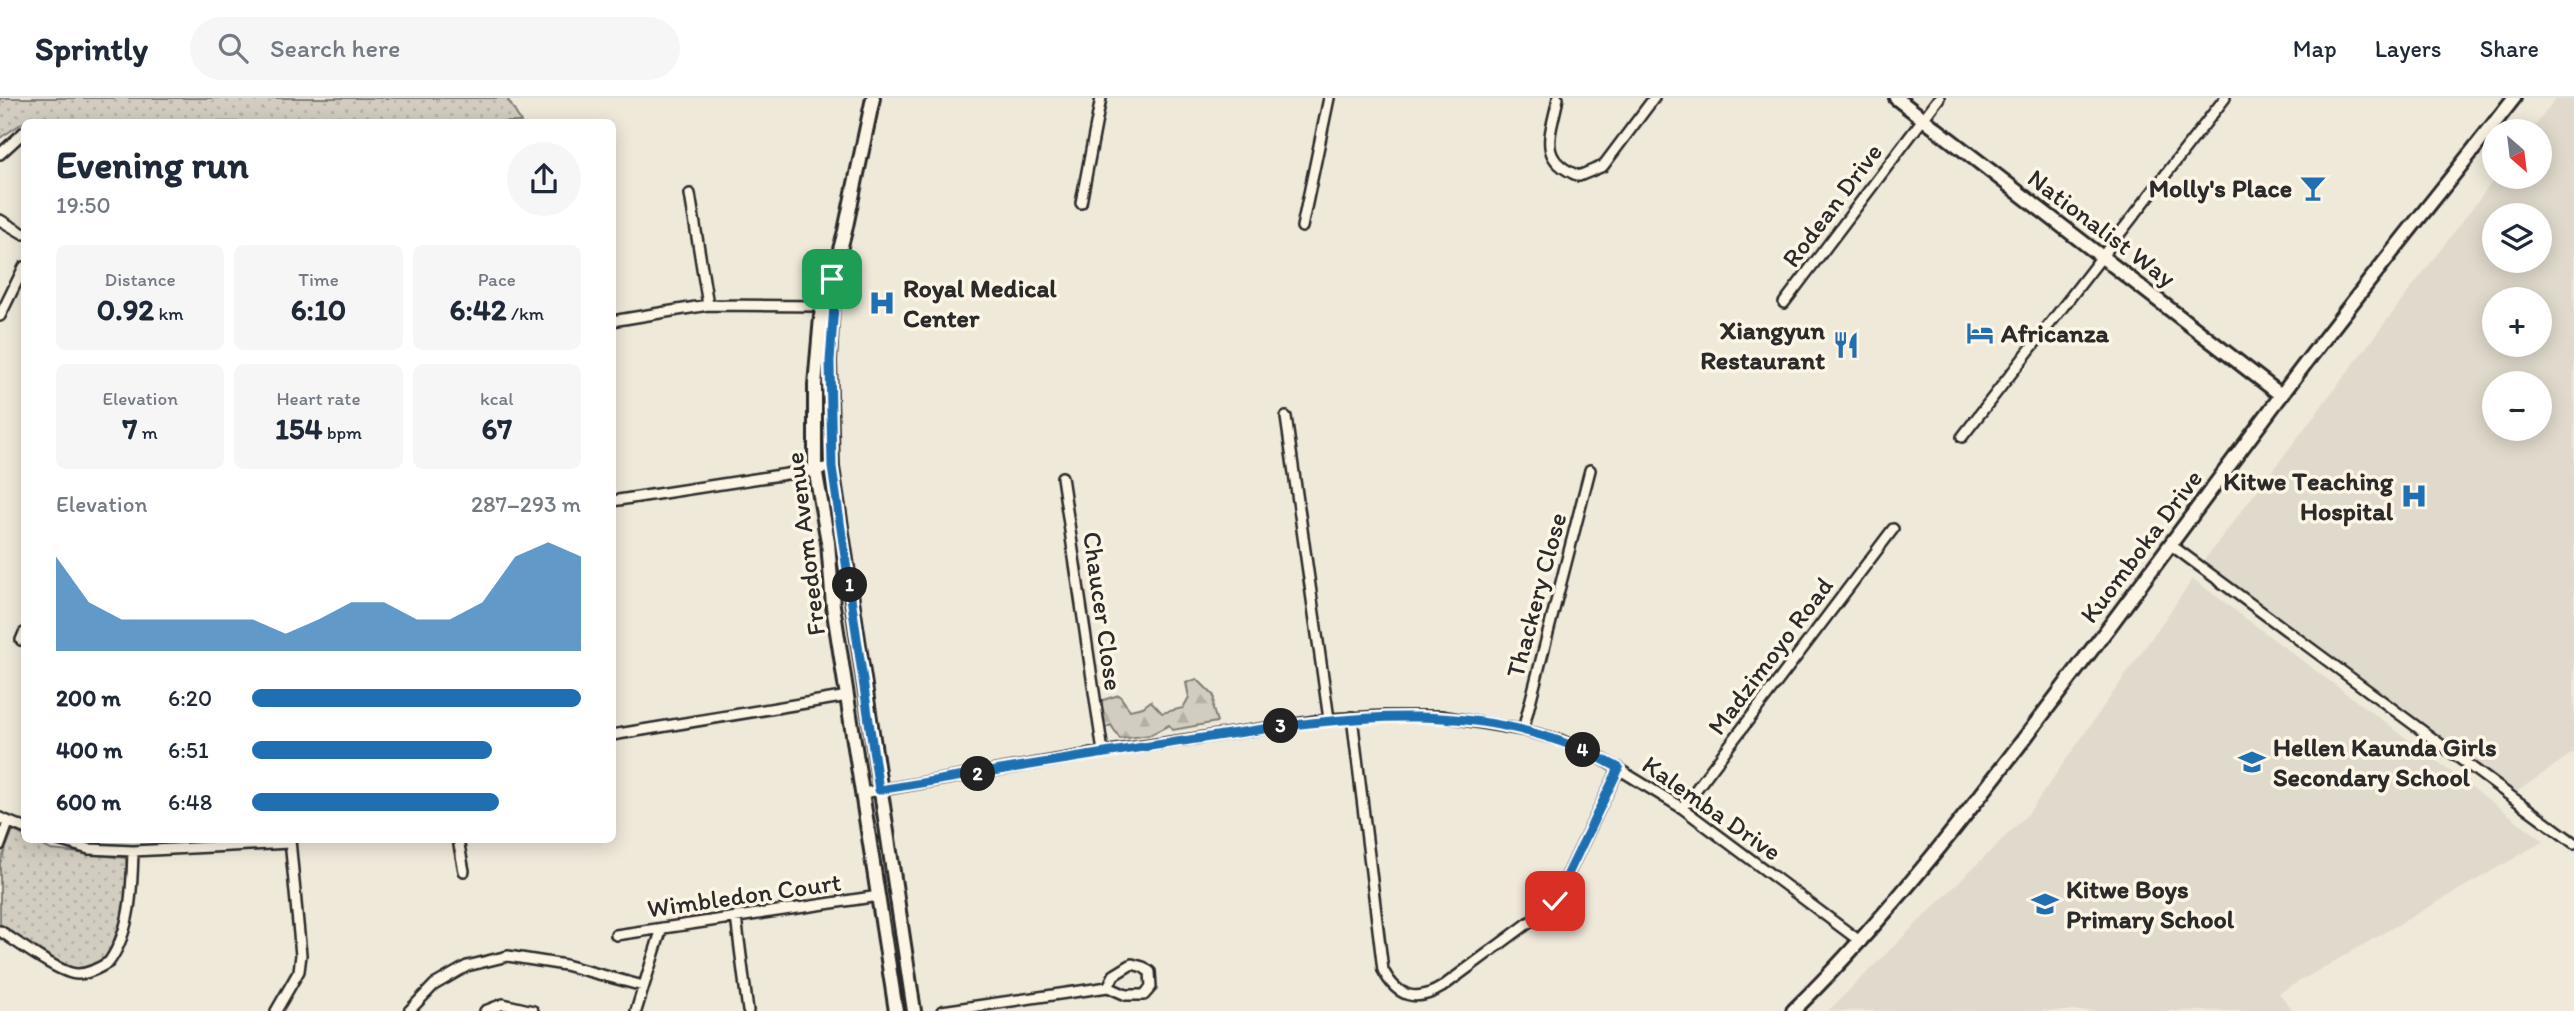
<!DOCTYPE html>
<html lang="en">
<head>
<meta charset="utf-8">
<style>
	body { margin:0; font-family:Itim,sans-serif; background:#f6f6f7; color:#1f2937; height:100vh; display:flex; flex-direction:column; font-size:26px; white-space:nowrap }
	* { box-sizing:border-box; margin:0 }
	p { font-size:23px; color:#747a83 }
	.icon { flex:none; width:38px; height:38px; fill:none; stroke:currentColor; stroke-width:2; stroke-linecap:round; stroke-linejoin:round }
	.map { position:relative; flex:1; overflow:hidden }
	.side { position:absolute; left:21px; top:21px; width:595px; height:724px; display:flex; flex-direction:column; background:#fff; border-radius:10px; box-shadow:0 4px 18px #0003 }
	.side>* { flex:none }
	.needle { width:46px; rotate:152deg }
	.buttons { position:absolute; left:2482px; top:21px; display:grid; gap:14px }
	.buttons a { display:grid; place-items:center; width:70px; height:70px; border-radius:50%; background:#fff; box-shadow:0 4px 18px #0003; font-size:35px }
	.pin { position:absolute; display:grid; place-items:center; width:60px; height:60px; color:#fff; margin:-30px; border-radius:14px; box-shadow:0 4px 10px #0006 }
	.km { position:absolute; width:35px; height:35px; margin:-18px; border-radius:50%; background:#222; color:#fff; font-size:19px; line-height:35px; text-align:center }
	.round { display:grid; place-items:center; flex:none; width:74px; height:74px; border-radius:37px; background:#f6f6f7 }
	.overview { display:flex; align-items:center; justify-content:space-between; height:119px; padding:0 35px }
	h1 { font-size:38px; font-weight:700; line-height:52px }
	.stats { display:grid; grid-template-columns:repeat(3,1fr); gap:10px; height:119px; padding:7px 35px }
	.stats div { display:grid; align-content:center; border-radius:10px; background:#f6f6f7; text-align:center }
	.stats b { font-size:30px; font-weight:700 }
	.stats small { font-size:19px; font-weight:400 }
	.stats p { font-size:19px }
	.chart { height:196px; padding:14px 35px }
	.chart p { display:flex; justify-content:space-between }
	.chart svg { width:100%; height:126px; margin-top:7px; fill:#1f6fb2; opacity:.7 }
	ul { padding:0 35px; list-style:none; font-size:23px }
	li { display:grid; grid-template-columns:112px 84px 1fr; align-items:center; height:52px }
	li i { height:18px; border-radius:9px; background:#1f6fb2 }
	header { display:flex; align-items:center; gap:42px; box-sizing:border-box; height:98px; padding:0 35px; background:#fff; border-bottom:2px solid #e0e1e3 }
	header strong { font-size:33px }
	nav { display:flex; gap:38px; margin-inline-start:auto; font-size:24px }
	.search { width:490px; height:63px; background:#f6f6f7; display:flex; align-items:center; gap:18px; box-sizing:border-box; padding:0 24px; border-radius:38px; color:#747a83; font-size:26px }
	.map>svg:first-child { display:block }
</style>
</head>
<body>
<header>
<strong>Sprintly</strong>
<div class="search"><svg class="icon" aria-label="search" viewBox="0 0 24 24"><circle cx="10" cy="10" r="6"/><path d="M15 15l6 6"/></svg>Search here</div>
<nav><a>Map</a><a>Layers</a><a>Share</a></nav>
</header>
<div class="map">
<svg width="2574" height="913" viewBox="0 0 2574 913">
	<defs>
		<pattern id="forest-firs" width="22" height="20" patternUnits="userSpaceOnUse" patternTransform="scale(1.75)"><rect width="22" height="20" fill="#d2cdc0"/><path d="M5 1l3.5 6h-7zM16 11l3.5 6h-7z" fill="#b4b0a5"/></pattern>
		<pattern id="park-dots" width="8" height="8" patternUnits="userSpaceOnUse" patternTransform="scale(1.75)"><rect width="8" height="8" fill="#d2cdc0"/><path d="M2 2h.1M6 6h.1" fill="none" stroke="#b4b0a5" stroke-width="1.8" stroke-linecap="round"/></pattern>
	</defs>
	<rect width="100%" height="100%" fill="#efe9da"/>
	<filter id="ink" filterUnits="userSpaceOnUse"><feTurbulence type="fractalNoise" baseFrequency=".0143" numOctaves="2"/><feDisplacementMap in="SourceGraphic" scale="14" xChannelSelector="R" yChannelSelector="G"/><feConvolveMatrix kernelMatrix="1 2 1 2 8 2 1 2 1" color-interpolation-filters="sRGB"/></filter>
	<g filter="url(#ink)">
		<path fill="#e0dacc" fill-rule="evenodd" d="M 2556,0 L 2574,0 L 2574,654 L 2515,695 L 2202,465 L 2496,79 L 2539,79 L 2539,33 L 2531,33 ZM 2494,117 L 2539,117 L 2539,163 L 2494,163 ZM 2494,201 L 2539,201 L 2539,247 L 2494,247 ZM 2494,285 L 2539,285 L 2539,331 L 2494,331 Z
			M 2193,481 L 2544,743 L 2279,895 L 2294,913 L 1828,913 L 2028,716 Z"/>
		<path fill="url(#forest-firs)" stroke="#7e7c76" stroke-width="2" d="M 1197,581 L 1214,598 L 1213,611 L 1217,624 L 1173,632 L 1169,627 L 1150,637 L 1120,641 L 1111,627 L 1103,631 L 1100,603 L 1119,597 L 1130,612 L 1143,609 L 1151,603 L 1162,615 L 1183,610 L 1189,599 L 1186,585 Z"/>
		<path fill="url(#park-dots)" stroke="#7e7c76" stroke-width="2" d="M 0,0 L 507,0 L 521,24 L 74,24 L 27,22 L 0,40 Z
			M 13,732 L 24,738 L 24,742 L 32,742 L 51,752 L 126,760 L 128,802 L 107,862 L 74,874 L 43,858 L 0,827 L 0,765 Z"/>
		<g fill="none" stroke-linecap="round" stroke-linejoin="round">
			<defs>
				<path id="street" d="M 1558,0 C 1551,37 1536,61 1579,78 L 1603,68 L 1654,0
					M 0,56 L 24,34
					M 690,96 L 708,207
					M 1081,105 L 1101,0
					M 0,122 L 24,136
					M 1302,129 L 1329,0
					M 1784,205 L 1939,0
					M 0,218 L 24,169
					M 612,223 L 708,207 L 825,208
					M 1286,319 L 1329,621
					M 1962,339 L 2225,0
					M 1062,379 L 1103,654
					M 612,403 L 832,369
					M 2171,447 L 2574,745
					M 21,542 L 24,535
					M 1352,619 L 1383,872 C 1397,899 1416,905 1442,889 L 1546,812 L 1555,803 L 1619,670
					M 1523,632 L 1590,372
					M 612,637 L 848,598
					M 863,695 L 1103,654 L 1329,621 L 1384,618 L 1441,618 L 1523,632 L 1560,642 L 1599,659 L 1682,710 L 1861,844
					M 1682,710 L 1893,431
					M 0,720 L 24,730
					M 58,742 L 89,751 L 133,753 L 290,745
					M 458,742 L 464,773
					M 0,747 L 8,725
					M 736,819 L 748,913
					M 0,833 C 16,843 61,877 78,876 C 88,876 101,869 109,864 C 131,833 132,790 133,753
					M 616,837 L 879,798
					M 1132,866 L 1143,869 L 1150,874 L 1151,889 L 1144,897 L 1126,897 L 1108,889 L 1114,877 Z
					M 276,913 L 299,873 L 301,857 L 290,742
					M 409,913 L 434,887 L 467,868 L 508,858 L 565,867 L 643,888
					M 485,913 L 503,906 L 533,913
					M 636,913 L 662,830
					M 942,913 L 1108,889"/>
				<path id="secondary" d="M 873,0 L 845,133 L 832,181 L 822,208 L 815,287 L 815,370 L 828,444 L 833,508 L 896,913
					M 1896,0 L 2281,297
					M 833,188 L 829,263 L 832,369 L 914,913
					M 1793,913 C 1911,797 2008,661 2109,529 C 2166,453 2222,376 2280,299 C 2355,198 2436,100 2514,0"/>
			</defs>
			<use href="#street" stroke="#2b2b2b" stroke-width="14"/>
			<use href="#secondary" stroke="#2b2b2b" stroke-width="18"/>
			<use href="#street" stroke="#fcf5e5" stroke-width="9"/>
			<use href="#secondary" stroke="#fcf5e5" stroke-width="12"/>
		</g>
	</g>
	<g fill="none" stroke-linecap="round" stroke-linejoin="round" filter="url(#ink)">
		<defs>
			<path id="route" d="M 832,181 L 834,208 L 830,263 L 832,369 L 879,692 C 981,675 1082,658 1183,643 C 1331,621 1481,592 1619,670 L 1555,803"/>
		</defs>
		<use href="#route" stroke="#fff" stroke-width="14"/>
		<use href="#route" stroke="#1f6fb2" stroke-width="9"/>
	</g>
	<defs>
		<symbol id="bar-bare" viewBox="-9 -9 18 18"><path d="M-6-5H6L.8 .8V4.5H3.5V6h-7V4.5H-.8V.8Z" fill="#1f6fb2" stroke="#fcf5e5" stroke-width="2.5" paint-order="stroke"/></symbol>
		<symbol id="hospital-bare" viewBox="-9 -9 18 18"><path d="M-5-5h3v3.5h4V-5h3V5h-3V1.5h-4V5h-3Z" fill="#1f6fb2" stroke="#fcf5e5" stroke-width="2.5" paint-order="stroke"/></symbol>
		<symbol id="hotel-bare" viewBox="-9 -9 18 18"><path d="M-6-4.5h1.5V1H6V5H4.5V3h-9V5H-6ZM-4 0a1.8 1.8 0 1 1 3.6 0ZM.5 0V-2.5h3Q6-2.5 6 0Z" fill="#1f6fb2" stroke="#fcf5e5" stroke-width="2.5" paint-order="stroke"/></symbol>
		<symbol id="restaurant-bare" viewBox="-9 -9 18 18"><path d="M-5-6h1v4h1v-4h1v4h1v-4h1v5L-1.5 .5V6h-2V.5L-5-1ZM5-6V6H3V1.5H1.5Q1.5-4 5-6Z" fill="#1f6fb2" stroke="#fcf5e5" stroke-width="2.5" paint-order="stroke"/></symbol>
		<symbol id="school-bare" viewBox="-9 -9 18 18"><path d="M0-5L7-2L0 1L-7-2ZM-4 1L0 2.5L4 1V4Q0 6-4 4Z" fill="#1f6fb2" stroke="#fcf5e5" stroke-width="2.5" paint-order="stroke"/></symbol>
	</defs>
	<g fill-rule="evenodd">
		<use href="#bar-bare" x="2294" y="71" width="38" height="38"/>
		<use href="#hospital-bare" x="863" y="186" width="38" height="38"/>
		<use href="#hotel-bare" x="1961" y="216" width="38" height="38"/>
		<use href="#restaurant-bare" x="1827" y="228" width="38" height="38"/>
		<use href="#hospital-bare" x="2395" y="379" width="38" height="38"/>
		<use href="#school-bare" x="2233" y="645" width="38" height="38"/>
		<use href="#school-bare" x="2026" y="787" width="38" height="38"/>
	</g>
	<g text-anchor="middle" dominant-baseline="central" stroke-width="7" stroke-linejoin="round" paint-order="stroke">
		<g font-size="26" font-weight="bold" fill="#2b2b2b" stroke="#fcf5e5" text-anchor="start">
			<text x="2292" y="90" text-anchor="end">Molly's Place</text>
			<text x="903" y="190">Royal Medical<tspan x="903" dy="30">Center</tspan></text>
			<text x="1825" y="232" text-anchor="end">Xiangyun<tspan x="1825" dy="30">Restaurant</tspan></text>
			<text x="2001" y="235">Africanza</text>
			<text x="2393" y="383" text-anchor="end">Kitwe Teaching<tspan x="2393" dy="30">Hospital</tspan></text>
			<text x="2273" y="649">Hellen Kaunda Girls<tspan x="2273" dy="30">Secondary School</tspan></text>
			<text x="2066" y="791">Kitwe Boys<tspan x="2066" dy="30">Primary School</tspan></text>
		</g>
		<g font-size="26" fill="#2b2b2b" stroke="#fcf5e5">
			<text transform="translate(1832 107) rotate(-53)">Rodean Drive</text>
			<text transform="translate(2102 130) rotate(37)">Nationalist Way</text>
			<text transform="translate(805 446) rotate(-97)">Freedom Avenue</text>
			<text transform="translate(2141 448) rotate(-53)">Kuomboka Drive</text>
			<text transform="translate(1536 497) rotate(-75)">Thackery Close</text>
			<text transform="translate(1103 513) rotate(82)">Chaucer Close</text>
			<text transform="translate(1770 558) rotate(-53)">Madzimoyo Road</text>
			<text transform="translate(1712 710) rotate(35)">Kalemba Drive</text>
			<text transform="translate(744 797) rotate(-8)">Wimbledon Court</text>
		</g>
	</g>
</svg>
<div class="buttons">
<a><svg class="needle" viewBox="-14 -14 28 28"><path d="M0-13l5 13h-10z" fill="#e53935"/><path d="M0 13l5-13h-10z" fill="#747a83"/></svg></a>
<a><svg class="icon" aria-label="layers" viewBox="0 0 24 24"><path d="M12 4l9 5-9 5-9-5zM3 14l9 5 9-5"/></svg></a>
<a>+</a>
<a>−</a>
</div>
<div class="pin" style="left:832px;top:181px;background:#1e9e55"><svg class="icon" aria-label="arrive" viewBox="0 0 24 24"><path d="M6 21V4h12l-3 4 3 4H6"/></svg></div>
<div class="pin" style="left:1555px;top:803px;background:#d93025"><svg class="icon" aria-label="check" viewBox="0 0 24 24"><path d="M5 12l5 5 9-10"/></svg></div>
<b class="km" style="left:850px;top:487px">1</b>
<b class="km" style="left:978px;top:676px">2</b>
<b class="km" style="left:1281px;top:628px">3</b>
<b class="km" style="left:1583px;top:652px">4</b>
<section class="side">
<div class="overview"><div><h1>Evening run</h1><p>19:50</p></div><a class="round"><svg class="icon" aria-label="share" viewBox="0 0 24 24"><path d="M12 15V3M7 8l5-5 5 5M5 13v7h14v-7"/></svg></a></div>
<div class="stats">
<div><p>Distance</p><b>0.92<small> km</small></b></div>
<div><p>Time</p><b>6:10</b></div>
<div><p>Pace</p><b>6:42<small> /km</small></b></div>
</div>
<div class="stats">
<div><p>Elevation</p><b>7<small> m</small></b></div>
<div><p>Heart rate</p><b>154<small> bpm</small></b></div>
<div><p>kcal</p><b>67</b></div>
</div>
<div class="chart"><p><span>Elevation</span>287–293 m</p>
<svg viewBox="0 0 160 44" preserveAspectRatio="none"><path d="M0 44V11L10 27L20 33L30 33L40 33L50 33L60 33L70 38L80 33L90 27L100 27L110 33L120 33L130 27L140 11L150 6L160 11V44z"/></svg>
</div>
<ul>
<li><b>200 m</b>6:20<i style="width:100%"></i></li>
<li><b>400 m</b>6:51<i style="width:73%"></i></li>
<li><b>600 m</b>6:48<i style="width:75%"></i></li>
</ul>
</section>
</div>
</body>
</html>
